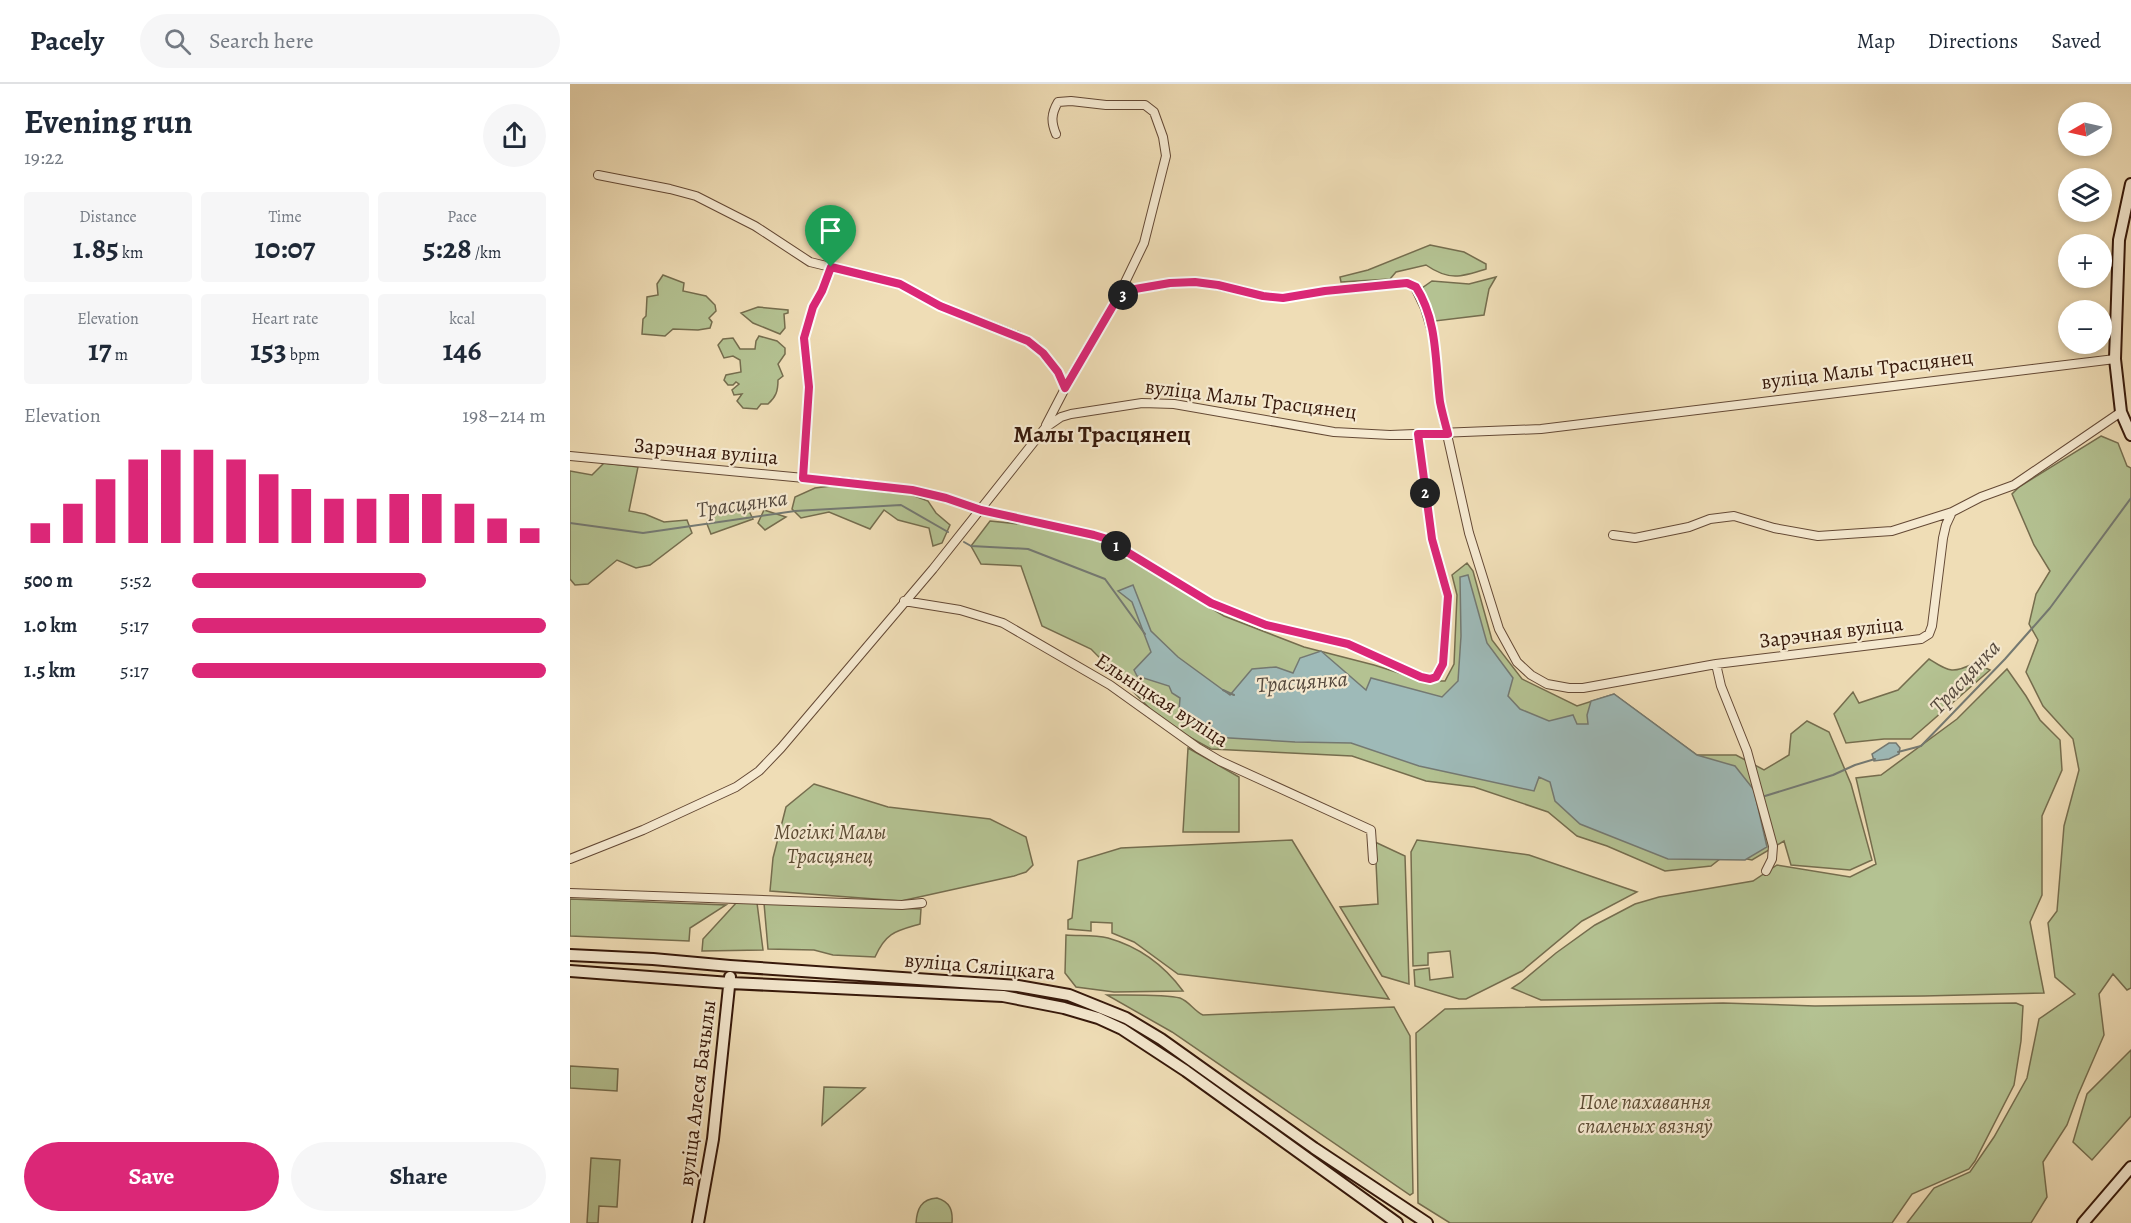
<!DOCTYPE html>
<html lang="en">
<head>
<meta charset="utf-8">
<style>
	body { margin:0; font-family:Alegreya,serif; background:#f6f6f7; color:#1f2937; height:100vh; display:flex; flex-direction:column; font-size:22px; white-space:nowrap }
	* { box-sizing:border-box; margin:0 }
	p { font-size:20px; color:#747a83 }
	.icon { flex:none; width:33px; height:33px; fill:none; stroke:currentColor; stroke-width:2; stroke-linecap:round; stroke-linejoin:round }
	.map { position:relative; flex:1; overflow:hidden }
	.panel { display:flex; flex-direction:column; background:#fff; width:570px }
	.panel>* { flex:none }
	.needle { width:39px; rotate:261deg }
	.tools { position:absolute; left:1488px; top:18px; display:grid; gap:12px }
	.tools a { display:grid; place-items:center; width:54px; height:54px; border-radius:50%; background:#fff; box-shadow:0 3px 9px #0003; font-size:30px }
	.pin { position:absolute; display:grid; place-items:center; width:51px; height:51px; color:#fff; margin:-62px -26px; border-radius:50% 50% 50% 0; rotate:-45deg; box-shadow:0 0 6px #0007 }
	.pin .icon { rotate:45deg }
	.km { position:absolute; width:30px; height:30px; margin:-15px; border-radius:50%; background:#222; color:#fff; font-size:16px; line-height:30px; text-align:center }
	.round { display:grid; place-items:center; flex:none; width:63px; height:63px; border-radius:32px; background:#f6f6f7 }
	.headline { display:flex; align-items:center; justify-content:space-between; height:102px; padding:0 24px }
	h1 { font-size:33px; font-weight:700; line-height:45px }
	.figures { display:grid; grid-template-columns:repeat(3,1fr); gap:9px; height:102px; padding:6px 24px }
	.figures div { display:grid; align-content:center; border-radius:6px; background:#f6f6f7; text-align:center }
	.figures b { font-size:30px; font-weight:700 }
	.figures small { font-size:16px; font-weight:400 }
	.figures p { font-size:16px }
	.chart { height:168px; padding:12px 24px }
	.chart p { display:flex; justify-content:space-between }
	.chart svg { width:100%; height:108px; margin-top:6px; stroke:#db2777; stroke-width:6 }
	.action { display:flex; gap:12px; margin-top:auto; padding:12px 24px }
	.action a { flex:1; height:69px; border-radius:36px; background:#db2777; color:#fff; font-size:24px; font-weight:700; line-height:69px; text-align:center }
	.action a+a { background:#f6f6f7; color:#1f2937 }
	ul { padding:0 24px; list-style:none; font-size:20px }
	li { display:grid; grid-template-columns:96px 72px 1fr; align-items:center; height:45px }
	li i { height:15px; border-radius:8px; background:#db2777 }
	header { display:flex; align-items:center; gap:36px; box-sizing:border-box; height:84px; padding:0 30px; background:#fff; border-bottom:2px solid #e0e1e3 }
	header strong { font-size:28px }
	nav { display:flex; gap:33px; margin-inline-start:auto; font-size:21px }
	.search { width:420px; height:54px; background:#f6f6f7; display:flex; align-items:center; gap:15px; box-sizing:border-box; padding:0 21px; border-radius:33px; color:#747a83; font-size:22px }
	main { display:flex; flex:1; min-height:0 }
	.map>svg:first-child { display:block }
</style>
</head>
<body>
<header>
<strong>Pacely</strong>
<div class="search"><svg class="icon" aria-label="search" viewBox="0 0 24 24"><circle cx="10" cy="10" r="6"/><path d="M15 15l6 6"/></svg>Search here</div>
<nav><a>Map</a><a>Directions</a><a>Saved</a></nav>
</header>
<main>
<section class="panel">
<div class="headline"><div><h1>Evening run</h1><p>19:22</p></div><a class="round"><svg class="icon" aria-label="share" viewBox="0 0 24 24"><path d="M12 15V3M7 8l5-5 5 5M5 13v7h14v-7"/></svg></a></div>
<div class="figures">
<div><p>Distance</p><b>1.85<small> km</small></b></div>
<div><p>Time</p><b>10:07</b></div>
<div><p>Pace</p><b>5:28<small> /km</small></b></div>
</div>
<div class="figures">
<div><p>Elevation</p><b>17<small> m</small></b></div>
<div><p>Heart rate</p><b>153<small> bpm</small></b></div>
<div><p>kcal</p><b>146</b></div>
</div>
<div class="chart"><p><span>Elevation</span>198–214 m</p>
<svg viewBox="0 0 160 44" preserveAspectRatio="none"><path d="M5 44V36M15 44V28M25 44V18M35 44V10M45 44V6M55 44V6M65 44V10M75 44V16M85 44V22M95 44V26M105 44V26M115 44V24M125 44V24M135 44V28M145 44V34M155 44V38"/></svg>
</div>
<ul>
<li><b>500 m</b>5:52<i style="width:66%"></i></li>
<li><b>1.0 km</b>5:17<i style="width:100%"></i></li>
<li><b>1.5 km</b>5:17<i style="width:100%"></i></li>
</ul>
<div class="action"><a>Save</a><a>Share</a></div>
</section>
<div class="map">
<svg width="1561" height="1139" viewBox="0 0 1561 1139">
	<rect width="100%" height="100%" fill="#efddb6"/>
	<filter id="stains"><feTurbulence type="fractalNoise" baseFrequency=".00333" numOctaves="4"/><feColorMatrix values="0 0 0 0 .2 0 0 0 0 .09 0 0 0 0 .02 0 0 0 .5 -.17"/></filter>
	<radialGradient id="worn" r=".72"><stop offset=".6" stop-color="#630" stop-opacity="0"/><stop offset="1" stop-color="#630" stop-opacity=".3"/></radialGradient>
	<path fill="#b4c292" stroke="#756d4e" stroke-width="1.5" d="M 860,161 L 894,168 L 916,180 L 916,185 C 891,193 879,197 856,181 L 826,188 L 820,195 L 771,198 L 770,193 L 798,186 Z
		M 93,191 L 114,199 L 113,207 L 136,212 L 145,221 L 146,227 L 139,234 L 142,238 L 140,244 L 128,246 L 103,245 L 95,252 L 72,250 L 73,235 L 76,232 L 77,213 L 88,211 L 87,200 Z
		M 926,193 L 919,205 L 914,231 L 865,237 L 852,204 L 862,197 L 899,200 Z
		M 188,223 L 218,226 L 218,229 L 214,230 L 215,244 L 210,250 L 183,239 L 171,229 Z
		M 189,252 L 207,257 L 215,264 L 215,270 L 208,280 L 213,292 L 208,296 C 208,307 206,313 198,320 L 191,320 L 187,325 L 173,324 L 167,317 L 172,310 L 164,311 L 162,306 L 169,300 L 166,298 L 163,301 L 158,301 L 154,296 L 156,291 L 171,288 L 170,276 L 163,272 L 154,274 L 148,261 L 153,255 L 163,254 L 170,265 L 185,265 L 186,257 Z
		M 1531,352 L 1548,359 L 1557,382 L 1561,384 L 1561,904 L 1557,906 L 1543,890 L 1529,910 L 1534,951 L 1508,1011 L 1497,1041 L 1473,1078 L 1477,1113 L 1461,1139 L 1337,1139 L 1364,1104 L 1400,1088 L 1424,1053 L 1457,994 L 1469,935 L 1505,910 L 1485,893 L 1478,839 L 1487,827 L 1494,742 L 1509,686 L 1503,655 L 1473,622 L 1456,588 L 1468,556 L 1459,540 L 1466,510 L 1480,487 L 1464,461 L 1442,410 L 1449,403 Z
		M 34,379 L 68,383 L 59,427 L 75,430 L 94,438 L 117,436 L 122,449 L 80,481 L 66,484 L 47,476 L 18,500 L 5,501 L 0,495 L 0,387 L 22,391 Z
		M 261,402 L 297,405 L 321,409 L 334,408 L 358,417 L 366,429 L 380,441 L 372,459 L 363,462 L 359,444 L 328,436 L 314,426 L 300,445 L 259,428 L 231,434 L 222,425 L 225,413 L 245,404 Z
		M 194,426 L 216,433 L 195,446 L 188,439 Z
		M 179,427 L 183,435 L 141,450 L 137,440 L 139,431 Z
		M 420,437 L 459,441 L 508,450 L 532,459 L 654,532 L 734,563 L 804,581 L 854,597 L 875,597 L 884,580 L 887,511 L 882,491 L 897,479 L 903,487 L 922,556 L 952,595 L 1007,622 L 1044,610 L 1127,671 L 1166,671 L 1194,686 L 1219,671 L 1221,650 L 1237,637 L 1259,648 L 1281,700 L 1302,776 L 1280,786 L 1221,781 L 1214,757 L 1182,776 L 1177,775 L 1150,775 L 1141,782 L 1095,787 L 1037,762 L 1007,752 L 978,728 L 904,703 L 856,697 L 782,672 L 641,665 L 594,639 L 521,565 L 472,542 L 451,482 L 411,480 L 401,462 Z
		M 1359,575 C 1380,588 1382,590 1405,579 L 1420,586 L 1341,655 L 1314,655 L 1276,659 L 1264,630 L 1283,608 L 1289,619 L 1328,606 Z
		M 1437,585 L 1456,612 L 1470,636 L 1490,656 L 1492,686 L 1472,732 L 1472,811 L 1460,838 L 1474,909 L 1354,912 L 971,916 L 942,904 L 950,899 L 986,869 L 1025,841 L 1065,820 L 1089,813 L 1183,797 L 1207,781 L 1280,793 L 1306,780 L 1286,694 L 1311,691 L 1387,635 Z
		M 618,664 L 669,693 L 669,748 L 613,748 Z
		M 244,700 L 318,723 L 420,735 L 456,753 L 463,781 L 456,788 L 444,792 L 331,817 L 200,807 L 203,774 L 216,723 Z
		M 722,756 L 819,915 L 608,890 L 564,858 L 542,849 L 542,839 L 521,838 L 521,847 L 498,845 L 498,836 L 502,834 L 508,777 L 551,764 Z
		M 847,756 L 959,771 L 1067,808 L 1012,837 L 952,887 L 896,915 L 889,915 L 845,902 L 844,886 L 859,884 L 860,896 L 883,893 L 880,867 L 858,869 L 858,881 L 843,882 L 841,768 Z
		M 805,758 L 835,772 L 839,900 L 812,892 L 770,823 L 808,820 Z
		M 0,815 L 156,821 L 120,844 L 119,857 L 0,852 Z
		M 167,818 L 187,819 L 193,866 L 132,867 L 133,855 Z
		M 194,819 L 351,825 L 350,840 C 326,847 316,848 305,873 L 263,871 L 244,866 L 198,865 Z
		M 496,851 C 510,852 525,851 538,854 C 570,863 594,881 613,907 L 544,908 L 506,903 L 495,889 Z
		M 537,911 C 554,911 596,910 610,914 C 620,918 624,927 633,931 L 824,923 L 840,952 L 843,1109 L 840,1111 L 602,948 Z
		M 1153,919 L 1245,922 L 1446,919 L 1453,922 L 1451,957 L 1444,1001 L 1405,1077 L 1399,1085 L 1342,1110 L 1322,1139 L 880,1139 L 848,1119 L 846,949 L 875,925 Z
		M 1561,966 L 1561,1032 L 1522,1076 L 1503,1058 L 1517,1010 Z
		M 0,982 L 48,985 L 47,1007 L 0,1004 Z
		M 254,1003 L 295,1004 L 252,1041 Z
		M 21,1074 L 50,1076 L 47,1123 L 29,1122 L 28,1139 L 17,1139 Z
		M 367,1114 C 380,1118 383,1126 382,1139 L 346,1139 C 347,1125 351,1115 367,1114 Z"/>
	<path fill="#9ebab8" stroke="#747972" stroke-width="1.5" d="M 898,491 L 917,559 L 943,594 L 938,612 L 950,625 L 979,637 L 1003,631 L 1007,640 L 1018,640 L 1017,631 L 1021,617 L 1044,610 L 1127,671 L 1165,682 L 1184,706 L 1197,763 L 1175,776 L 1098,775 L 1010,740 L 985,717 L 980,698 L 969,693 L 964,707 L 849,682 L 781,659 L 725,658 L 643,653 L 616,637 L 609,627 L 610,614 L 602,609 L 599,602 L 567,592 L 564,586 L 581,568 L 562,518 L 548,507 L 563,501 L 581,547 L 608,573 L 660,611 L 682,585 L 706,583 L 723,589 L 730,574 L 751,567 L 796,606 L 801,594 L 872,613 L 888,597 L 891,552 L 890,493 Z
		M 1319,659 L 1326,659 L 1330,664 L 1329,670 L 1319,675 L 1304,677 L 1302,670 Z"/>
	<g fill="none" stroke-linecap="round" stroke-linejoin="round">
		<path stroke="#747972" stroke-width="2" d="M 0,439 L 73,449 L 225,427 L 331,421 L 378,448
			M 394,458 L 401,462 L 458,465 L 535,495 L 575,550
			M 653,606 L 664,611
			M 1328,668 L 1351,662 L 1435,575 L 1480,524 L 1561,414
			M 1195,712 L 1263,691 L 1285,681 L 1305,675"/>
		<defs>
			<path id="street" d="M 28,91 L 100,105 L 126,112 L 185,142 L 240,178 L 330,200 L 370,222 L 448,252 L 467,263 L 473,269 L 488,288 L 495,304
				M 547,215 L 565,205 L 612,198 L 636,199 L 693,212 L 713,214 L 755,207 L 826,200 L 837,199 L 845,203 L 855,224 L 864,254 L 870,319 L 899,449 L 929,545 L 947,578 L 961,591 L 977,600 L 999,604 L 1013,604 L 1146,580 L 1351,555 L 1359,550 L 1362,542 L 1373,454 L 1376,441 L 1382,428 L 1411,413 L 1444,401 L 1551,328
				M 476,341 L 503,289 L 547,215 L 574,159 L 596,72 L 593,53 L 584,28 L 575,21 L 536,21 L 501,17 L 488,18 C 481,30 481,38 486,50
				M 0,372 L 276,398 L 342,406 L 376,414 L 411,426 L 524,451 L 534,454 L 641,519 L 696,541 L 778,560 L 851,593 L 860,595 L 866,593 L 873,580 L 878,512 L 862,455 L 848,350
				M 233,394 L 239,303 L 234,254 L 243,223 L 252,207 L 261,183
				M 1043,451 L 1065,454 L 1119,443 L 1140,435 L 1164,432 L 1204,444 L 1248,452 L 1322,447 L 1382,428
				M 334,517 L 390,526 L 433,539 L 540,601 L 628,664 L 650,677 L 801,746 L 803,776
				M 1146,580 L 1151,602 L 1177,667 L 1203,762 L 1202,775 L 1196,787
				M 0,775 L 73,746 L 166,703 L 189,687 L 211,664 L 363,485 L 475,344 L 491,333 L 501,330 L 572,319 L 604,320 L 764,348 L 820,351 L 971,345 L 1545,275
				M 0,809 L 332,821 L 352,819"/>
			<path id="secondary" d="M 1561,100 L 1549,156 L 1545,275 L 1551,328 L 1561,351
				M 0,871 L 83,875 L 160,882 L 448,902 L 499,911 L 556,934 L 591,955 L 744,1064 L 857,1139
				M 0,887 L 160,899 L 433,912 L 494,924 L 528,934 L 552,945 L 616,987 L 827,1139
				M 128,1139 L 143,1055 L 160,893
				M 1513,1139 L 1561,1083"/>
		</defs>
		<use href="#street" stroke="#644935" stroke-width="10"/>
		<use href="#secondary" stroke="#36180a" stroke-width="14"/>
		<use href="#street" stroke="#f5e9d0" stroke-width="8"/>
		<use href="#secondary" stroke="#f5e9d0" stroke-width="10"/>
	</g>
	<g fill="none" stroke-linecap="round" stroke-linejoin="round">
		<defs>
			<path id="route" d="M 261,183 L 330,200 L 370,222 L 458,257 L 473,269 L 488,288 L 495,304 L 547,215 L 565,205 L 600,199 L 625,198 L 648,201 L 693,212 L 713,214 L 755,207 L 826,200 L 837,199 L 846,203 C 868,237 865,280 870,318 C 872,328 875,339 878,350 L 848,350 L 862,455 L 878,512 L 873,580 L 866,593 L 860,595 L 851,593 L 778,560 L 696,541 L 641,519 L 534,454 L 524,451 L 411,426 L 376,414 L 342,406 L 233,394 L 239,303 L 234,254 L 243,223 L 252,207 Z"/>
		</defs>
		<use href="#route" stroke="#fff" stroke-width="12"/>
		<use href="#route" stroke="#db2777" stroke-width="8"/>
	</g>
	<g text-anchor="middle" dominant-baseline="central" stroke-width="4.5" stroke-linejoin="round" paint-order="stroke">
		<g font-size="21" fill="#36180a" stroke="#f5e9d0">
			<text transform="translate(1297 285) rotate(-7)">вуліца Малы Трасцянец</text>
			<text transform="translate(681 315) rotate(7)">вуліца Малы Трасцянец</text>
			<text transform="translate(136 367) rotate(5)">Зарэчная вуліца</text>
			<text transform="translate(1261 548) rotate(-7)">Зарэчная вуліца</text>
			<text transform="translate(592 616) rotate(33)">Ельніцкая вуліца</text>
			<text transform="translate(410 882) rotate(5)">вуліца Сяліцкага</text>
			<text transform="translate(127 1009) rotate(-83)">вуліца Алеся Бачылы</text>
		</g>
		<g font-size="21" font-style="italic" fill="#5c4b33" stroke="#f5e9d0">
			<text x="260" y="748">Могілкі Малы<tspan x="260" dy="24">Трасцянец</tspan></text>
			<text x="1075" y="1018">Поле пахавання<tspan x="1075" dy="24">спаленых вязняў</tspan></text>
		</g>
		<g font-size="22" font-style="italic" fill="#55493e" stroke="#f5e9d0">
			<text transform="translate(172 420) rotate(-8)">Трасцянка</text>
			<text transform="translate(1395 593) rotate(-47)">Трасцянка</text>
			<text transform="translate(732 598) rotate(-4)">Трасцянка</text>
		</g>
		<g font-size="24" font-weight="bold" fill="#36180a" stroke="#f5e9d0">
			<text x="532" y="350">Малы Трасцянец</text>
		</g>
	</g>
	<rect width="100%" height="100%" filter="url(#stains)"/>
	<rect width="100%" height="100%" fill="url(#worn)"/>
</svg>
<div class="tools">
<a><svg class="needle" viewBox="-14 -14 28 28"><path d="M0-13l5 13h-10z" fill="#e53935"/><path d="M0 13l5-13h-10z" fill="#747a83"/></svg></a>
<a><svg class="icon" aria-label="layers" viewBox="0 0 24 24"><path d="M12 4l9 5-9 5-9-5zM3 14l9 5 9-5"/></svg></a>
<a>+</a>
<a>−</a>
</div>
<div class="pin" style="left:261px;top:183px;background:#1e9e55"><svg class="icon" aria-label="arrive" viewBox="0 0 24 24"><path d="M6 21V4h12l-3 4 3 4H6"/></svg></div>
<b class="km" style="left:546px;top:462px">1</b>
<b class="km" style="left:855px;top:409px">2</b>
<b class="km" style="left:553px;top:211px">3</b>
</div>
</main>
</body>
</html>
